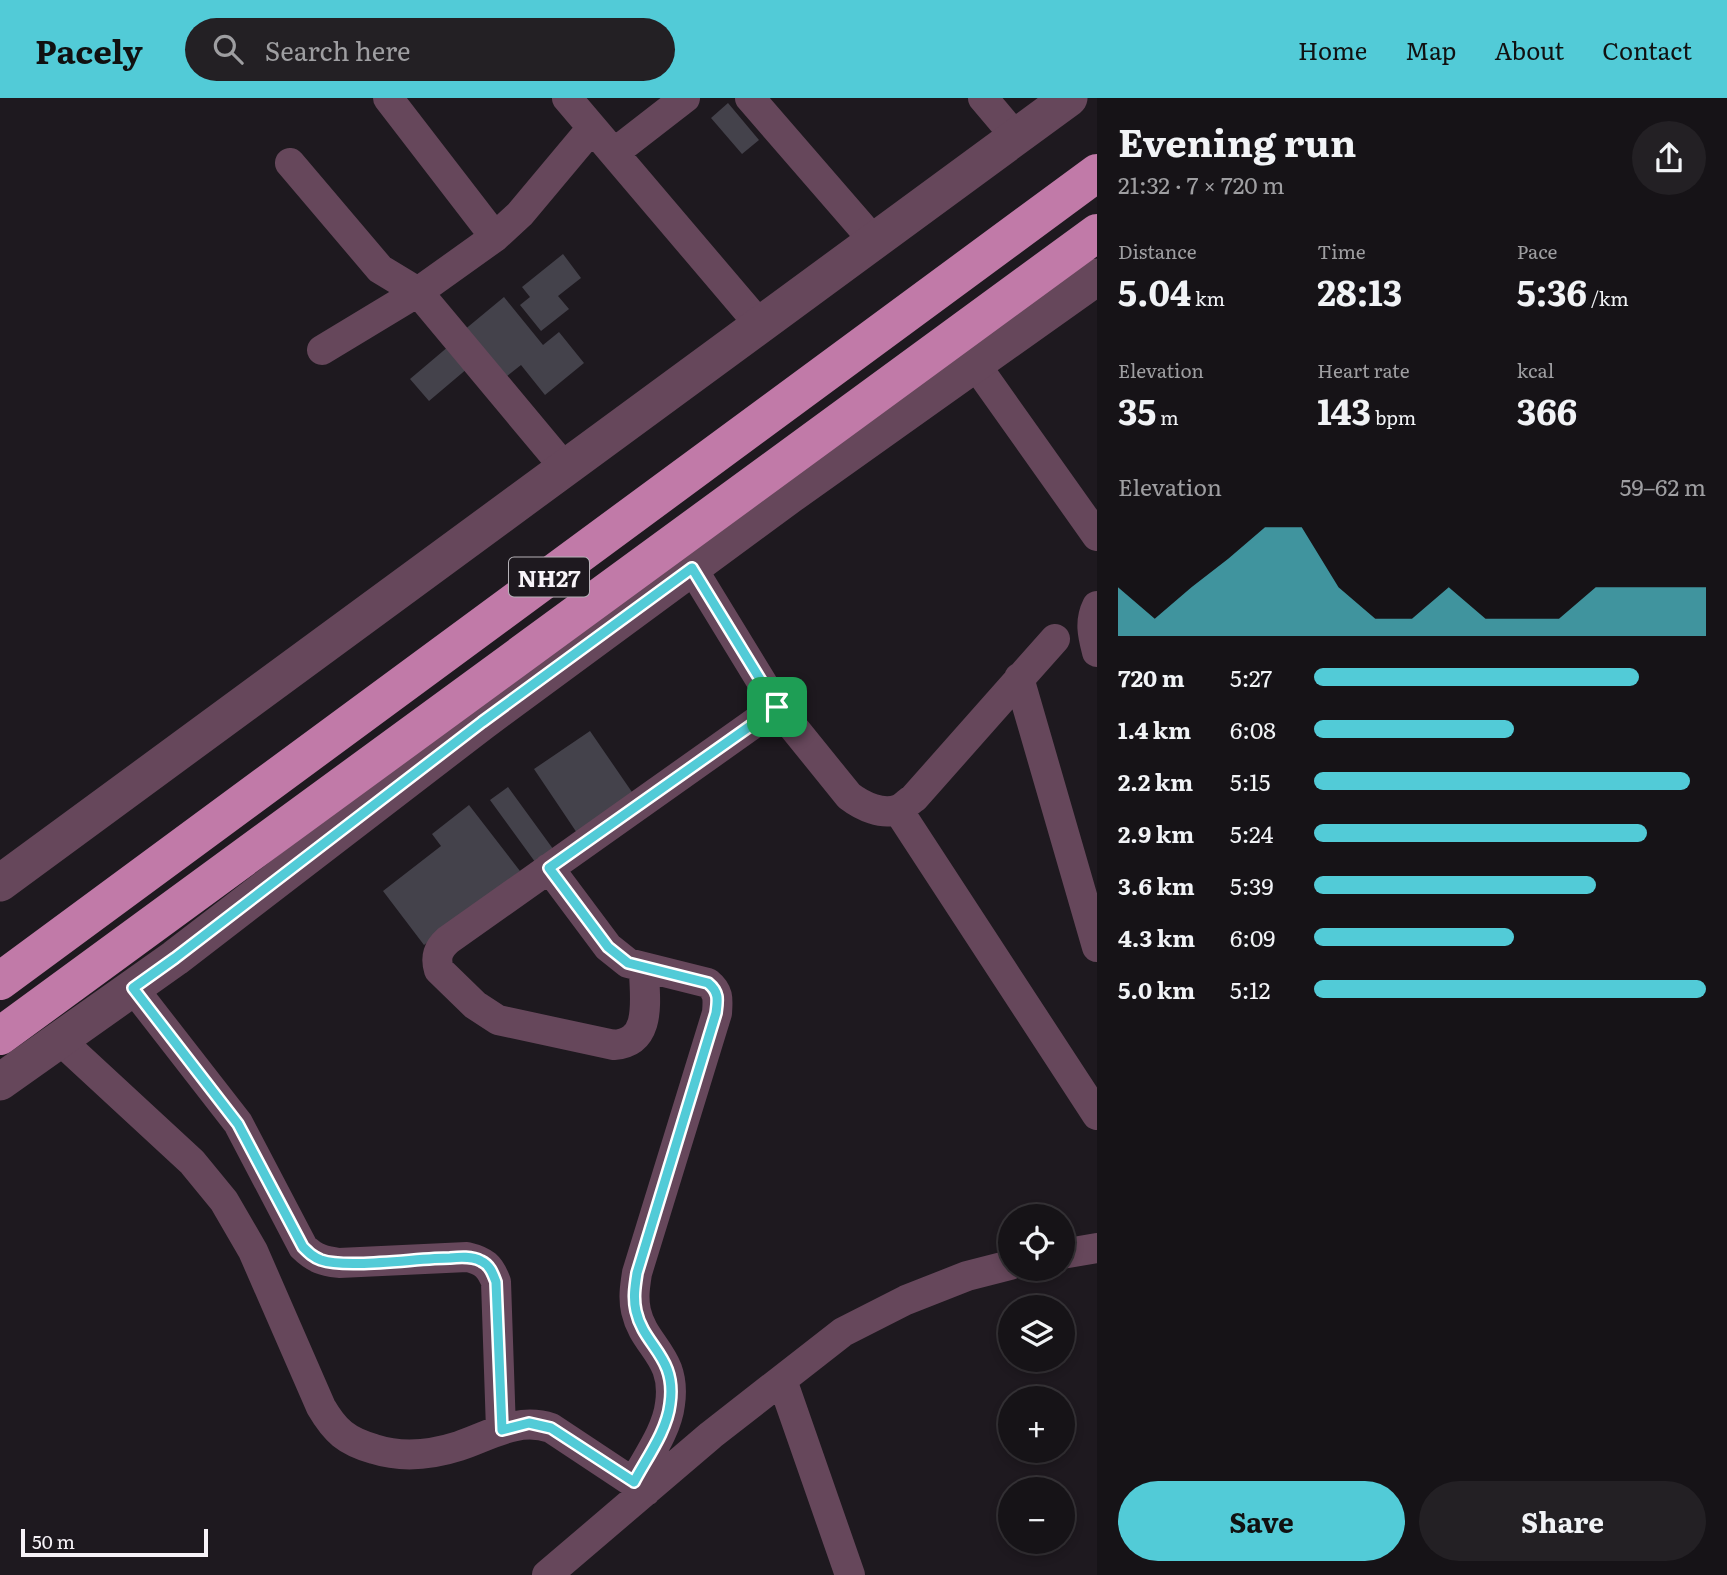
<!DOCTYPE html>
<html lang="en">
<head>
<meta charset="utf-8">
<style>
	body { margin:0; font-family:Literata,serif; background:#232024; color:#f1f3f6; height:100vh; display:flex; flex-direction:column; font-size:26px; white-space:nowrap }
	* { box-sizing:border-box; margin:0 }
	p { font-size:23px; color:#9e9ea1 }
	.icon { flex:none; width:38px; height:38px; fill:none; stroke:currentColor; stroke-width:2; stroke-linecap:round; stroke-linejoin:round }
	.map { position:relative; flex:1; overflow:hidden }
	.drawer { display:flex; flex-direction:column; background:#161317; width:630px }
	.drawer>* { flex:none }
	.tools { position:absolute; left:998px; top:1106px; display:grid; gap:14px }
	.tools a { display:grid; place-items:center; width:77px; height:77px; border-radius:50%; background:#161317; box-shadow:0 4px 10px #0003,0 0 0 2px #353236; font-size:35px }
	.scale { position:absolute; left:21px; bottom:18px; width:187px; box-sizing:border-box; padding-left:7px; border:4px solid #f7f3f8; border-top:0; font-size:19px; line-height:24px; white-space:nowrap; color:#f7f3f8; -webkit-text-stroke:5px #1e191f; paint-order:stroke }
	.pin { position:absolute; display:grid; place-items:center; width:60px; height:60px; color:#fff; margin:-30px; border-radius:14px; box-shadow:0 4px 10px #0006 }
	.round { display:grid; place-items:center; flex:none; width:74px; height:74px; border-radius:37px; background:#232024 }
	.summary { display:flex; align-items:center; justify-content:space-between; height:119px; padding:0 21px }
	h1 { font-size:38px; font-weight:700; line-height:52px }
	.stats { display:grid; grid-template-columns:repeat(3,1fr); gap:10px; height:119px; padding:7px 21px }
	.stats div { display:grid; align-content:center }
	.stats b { font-size:35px; font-weight:700 }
	.stats small { font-size:19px; font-weight:400 }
	.stats p { font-size:19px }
	.chart { height:196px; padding:14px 21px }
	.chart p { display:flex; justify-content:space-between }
	.chart svg { width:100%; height:126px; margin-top:7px; fill:#52cbd7; opacity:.7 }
	.cta { display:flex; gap:14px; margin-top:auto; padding:14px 21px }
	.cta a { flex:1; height:80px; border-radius:42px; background:#52cbd7; color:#111; font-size:28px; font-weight:700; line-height:80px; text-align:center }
	.cta a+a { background:#232024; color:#f1f3f6 }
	ul { padding:0 21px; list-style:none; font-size:23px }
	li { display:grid; grid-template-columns:112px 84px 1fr; align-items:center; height:52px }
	li i { height:18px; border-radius:9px; background:#52cbd7 }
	header { display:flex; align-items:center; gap:42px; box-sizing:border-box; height:98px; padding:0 35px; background:#52cbd7; color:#111 }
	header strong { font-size:33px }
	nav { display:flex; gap:38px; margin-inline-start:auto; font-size:24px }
	.search { width:490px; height:63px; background:#232024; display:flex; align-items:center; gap:18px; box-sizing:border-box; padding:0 24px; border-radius:38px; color:#9e9ea1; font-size:26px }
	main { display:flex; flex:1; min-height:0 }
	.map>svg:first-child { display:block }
</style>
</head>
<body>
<header>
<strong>Pacely</strong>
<div class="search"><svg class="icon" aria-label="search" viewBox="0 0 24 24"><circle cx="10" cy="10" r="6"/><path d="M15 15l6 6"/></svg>Search here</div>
<nav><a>Home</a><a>Map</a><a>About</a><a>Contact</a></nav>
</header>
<main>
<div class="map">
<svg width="1097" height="1477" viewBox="0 0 1097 1477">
	<rect width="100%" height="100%" fill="#1e191f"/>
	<path fill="#44424b" d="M 728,5 L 759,42 L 742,56 L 711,20 Z
		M 563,156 L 581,180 L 558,198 L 569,211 L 541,233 L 520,207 L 530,199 L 522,189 Z
		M 504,199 L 543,247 L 559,234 L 584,265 L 545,297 L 521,267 L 502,282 L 463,233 Z
		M 449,248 L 468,270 L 429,303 L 410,281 Z
		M 590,633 L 634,697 L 577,735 L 534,671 Z
		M 508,689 L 556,755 L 538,768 L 490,702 Z
		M 469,707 L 520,773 L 424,847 L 383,793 L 441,748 L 432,736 Z"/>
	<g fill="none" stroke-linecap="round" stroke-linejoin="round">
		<path stroke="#66475b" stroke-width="30" d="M 388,0 L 495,139
			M 567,0 L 760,227
			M 750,0 L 874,143
			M 983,0 L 1016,39
			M 614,55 L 685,0
			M 290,65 L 380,171 L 418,194 L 565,370
			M 322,252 L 418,194 L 495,139 L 520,116 L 592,30
			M 975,266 L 1097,438
			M 692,470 L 777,609 L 849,698 C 862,708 883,718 899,711 C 904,709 909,703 914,700 L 1055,541
			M 1097,508 C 1089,524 1093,538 1097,554
			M 1019,580 L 1097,849
			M 898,712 L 1097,1017
			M 549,770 L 608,849 L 628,865 L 708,885 C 719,894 718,901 717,915 L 637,1175 C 635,1188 633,1200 636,1213 C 644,1249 677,1258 670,1306 C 667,1333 646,1361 634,1384
			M 644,870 C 644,899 654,944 614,947 L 498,922 L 475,907 L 439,872 C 435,859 438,851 448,842 L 777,609
			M 133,890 L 238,1025 L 303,1149 C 315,1161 324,1163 339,1165 L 467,1159 C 484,1163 490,1168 496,1184 L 501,1332
			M 60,942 L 192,1064 L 224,1103 L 253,1153 L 321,1309 C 335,1333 346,1343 374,1351 C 402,1360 431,1357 459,1348 C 491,1337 518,1319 551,1330 L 646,1393
			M 1062,1156 L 1097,1150
			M 782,1282 L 850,1477
			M 547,1477 L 711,1337 L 843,1234 L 906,1202 L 967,1178 L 1010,1167"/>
		<path stroke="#66475b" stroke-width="37" d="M 0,785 L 1069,0
			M 0,984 L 175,860 L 482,624 L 793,395 L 1097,179"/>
		<path stroke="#c17aa8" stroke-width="38" d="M 0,883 L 1097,75
			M 0,938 L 1097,135"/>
	</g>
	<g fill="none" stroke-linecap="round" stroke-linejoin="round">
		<defs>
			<path id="route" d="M 692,470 L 777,609 L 549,770 L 608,849 L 628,865 L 708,885 C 719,894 718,901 716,915 L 637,1175 C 635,1188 633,1200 636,1213 C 644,1249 677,1258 670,1306 C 667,1333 646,1361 634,1384 L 551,1330 L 529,1325 L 502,1332 L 496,1184 C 493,1176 490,1167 481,1163 C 472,1158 460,1159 450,1160 C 418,1160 347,1171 321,1162 C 313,1159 309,1155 303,1149 L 238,1026 L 133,890 L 175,860 L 482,624 Z"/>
		</defs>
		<use href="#route" stroke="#fff" stroke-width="14"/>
		<use href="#route" stroke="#52cbd7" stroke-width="9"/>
	</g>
	<g text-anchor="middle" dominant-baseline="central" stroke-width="5" stroke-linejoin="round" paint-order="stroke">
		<rect fill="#1e191f" stroke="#b6b2b7" stroke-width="2" x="509" y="459.5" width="80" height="39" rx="5"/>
		<g font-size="23" font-weight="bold" fill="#f7f3f8">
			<text x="549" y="479">NH27</text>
		</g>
	</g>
</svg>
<div class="tools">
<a><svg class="icon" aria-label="locate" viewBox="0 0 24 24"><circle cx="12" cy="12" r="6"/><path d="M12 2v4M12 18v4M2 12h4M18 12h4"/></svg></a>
<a><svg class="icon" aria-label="layers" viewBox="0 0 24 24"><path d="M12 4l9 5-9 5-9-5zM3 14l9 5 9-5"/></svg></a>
<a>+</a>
<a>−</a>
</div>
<div class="scale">50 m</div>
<div class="pin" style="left:777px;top:609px;background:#1e9e55"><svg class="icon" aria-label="arrive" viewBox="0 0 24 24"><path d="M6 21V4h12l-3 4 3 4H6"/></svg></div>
</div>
<section class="drawer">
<div class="summary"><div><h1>Evening run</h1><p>21:32 · 7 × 720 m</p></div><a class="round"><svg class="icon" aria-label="share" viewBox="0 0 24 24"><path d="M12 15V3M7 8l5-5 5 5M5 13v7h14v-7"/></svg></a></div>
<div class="stats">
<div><p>Distance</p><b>5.04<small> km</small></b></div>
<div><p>Time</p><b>28:13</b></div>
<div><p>Pace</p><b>5:36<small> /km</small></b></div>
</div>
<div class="stats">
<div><p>Elevation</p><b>35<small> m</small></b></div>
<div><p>Heart rate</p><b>143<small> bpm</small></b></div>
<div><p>kcal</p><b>366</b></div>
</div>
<div class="chart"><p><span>Elevation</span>59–62 m</p>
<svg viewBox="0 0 160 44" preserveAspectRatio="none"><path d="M0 44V27L10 38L20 27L30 17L40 6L50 6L60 27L70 38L80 38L90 27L100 38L110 38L120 38L130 27L140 27L150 27L160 27V44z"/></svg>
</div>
<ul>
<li><b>720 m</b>5:27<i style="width:83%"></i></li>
<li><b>1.4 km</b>6:08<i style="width:51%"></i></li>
<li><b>2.2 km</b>5:15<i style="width:96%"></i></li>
<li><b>2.9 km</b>5:24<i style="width:85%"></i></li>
<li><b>3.6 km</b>5:39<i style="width:72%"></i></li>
<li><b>4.3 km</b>6:09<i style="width:51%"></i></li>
<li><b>5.0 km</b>5:12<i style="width:100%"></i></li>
</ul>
<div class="cta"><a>Save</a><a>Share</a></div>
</section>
</main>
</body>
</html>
